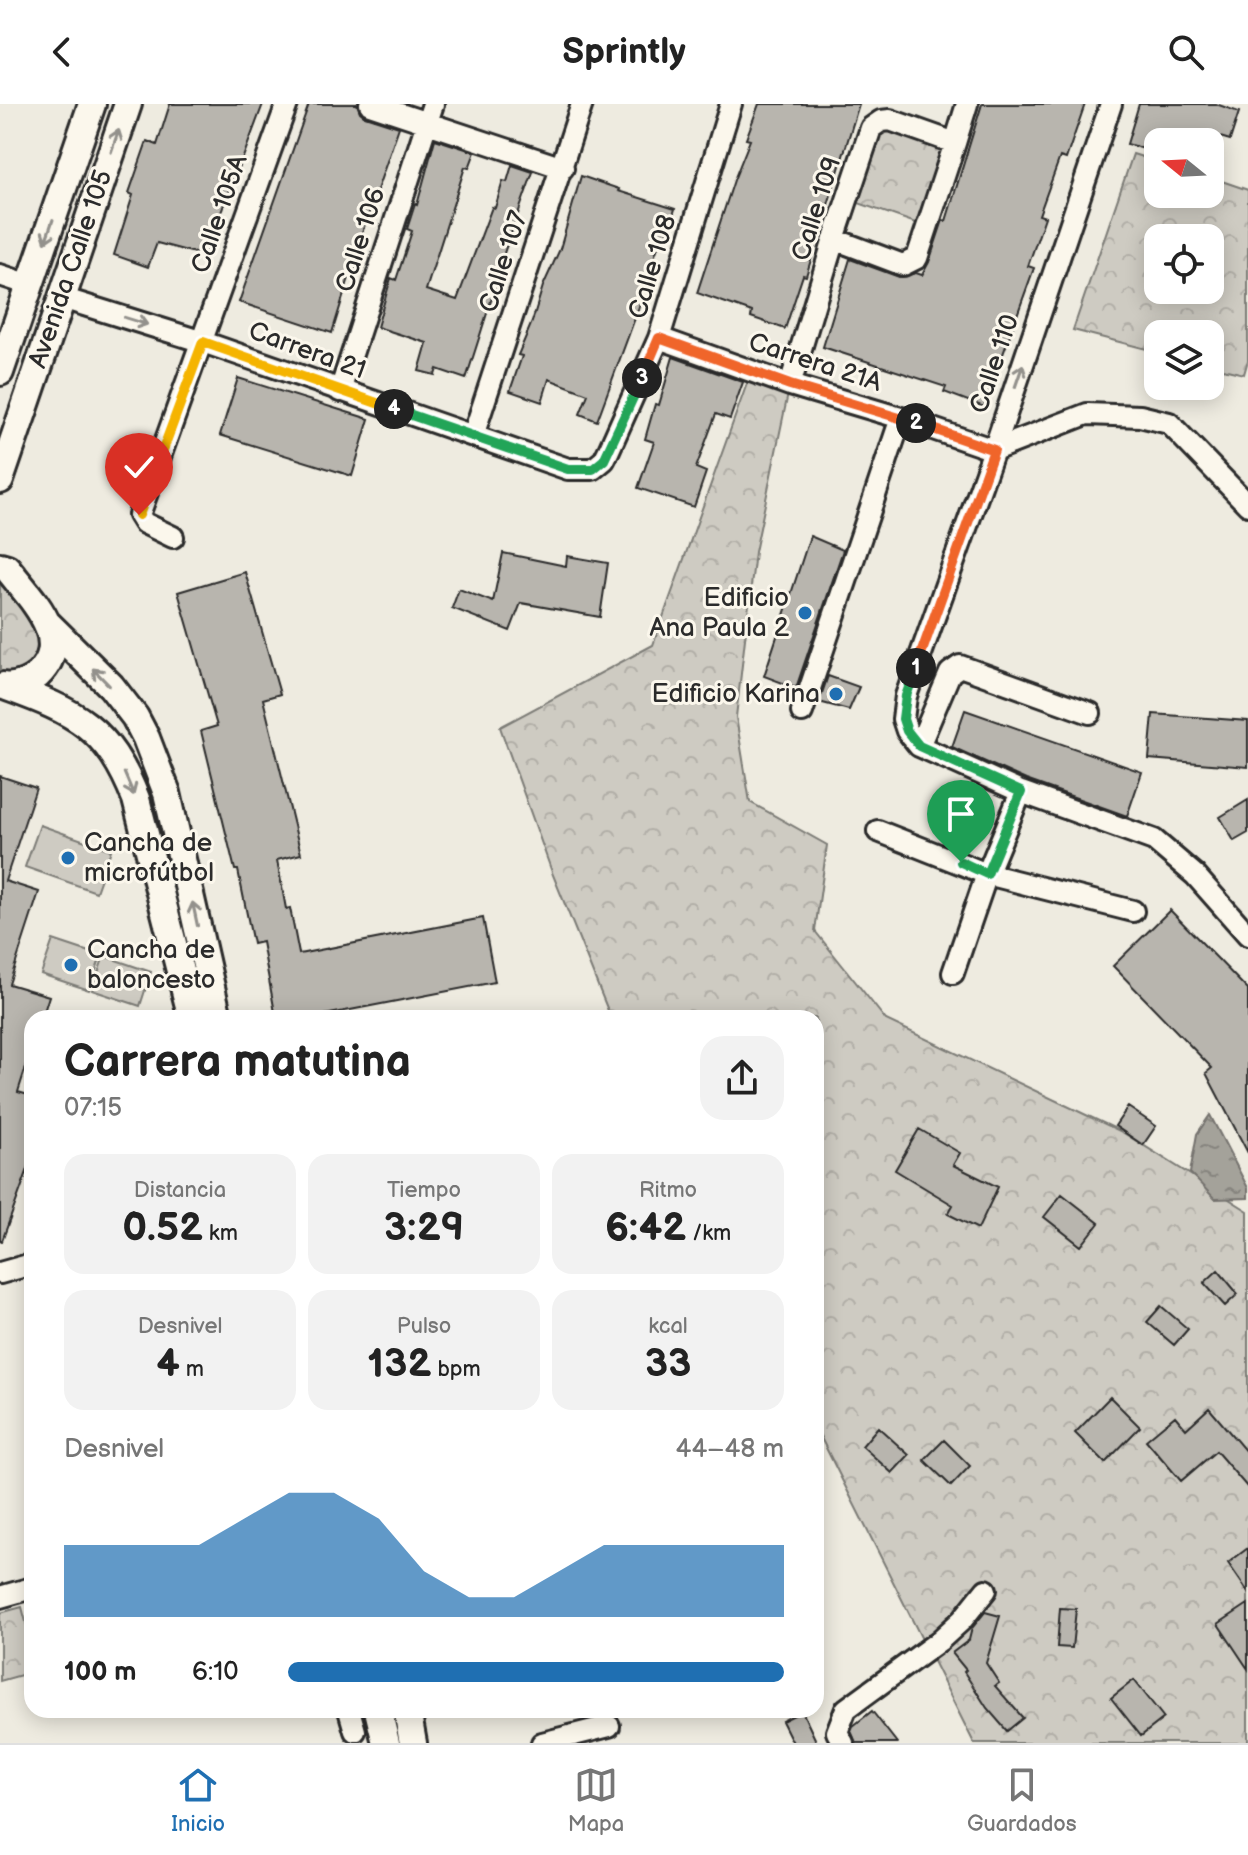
<!DOCTYPE html>
<html lang="es">
<head>
<meta charset="utf-8">
<style>
	body { margin:0; font-family:"Balsamiq Sans",sans-serif; background:#f2f2f2; color:#222; height:100vh; display:flex; flex-direction:column; font-size:30px; white-space:nowrap }
	* { box-sizing:border-box; margin:0 }
	p { font-size:26px; color:#767676 }
	.icon { flex:none; width:44px; height:44px; fill:none; stroke:currentColor; stroke-width:2; stroke-linecap:round; stroke-linejoin:round }
	.map { position:relative; flex:1; overflow:hidden }
	.panel { position:absolute; left:24px; top:906px; width:800px; height:708px; display:flex; flex-direction:column; background:#fff; border-radius:24px; box-shadow:0 4px 20px #0003 }
	.panel>* { flex:none }
	.needle { width:52px; rotate:288deg }
	.buttons { position:absolute; left:1144px; top:24px; display:grid; gap:16px }
	.buttons a { display:grid; place-items:center; width:80px; height:80px; border-radius:16px; background:#fff; box-shadow:0 4px 20px #0003; font-size:40px }
	.pin { position:absolute; display:grid; place-items:center; width:68px; height:68px; color:#fff; margin:-82px -34px; border-radius:50% 50% 50% 0; rotate:-45deg; box-shadow:0 0 8px #0007 }
	.pin .icon { rotate:45deg }
	.km { position:absolute; width:40px; height:40px; margin:-20px; border-radius:50%; background:#222; color:#fff; font-size:22px; line-height:40px; text-align:center }
	.round { display:grid; place-items:center; flex:none; width:84px; height:84px; border-radius:24px; background:#f2f2f2 }
	.headline { display:flex; align-items:center; justify-content:space-between; height:136px; padding:0 40px }
	h1 { font-size:44px; font-weight:800; line-height:60px }
	.stats { display:grid; grid-template-columns:repeat(3,1fr); gap:12px; height:136px; padding:8px 40px }
	.stats div { display:grid; align-content:center; border-radius:20px; background:#f2f2f2; text-align:center }
	.stats b { font-size:40px; font-weight:800 }
	.stats small { font-size:22px; font-weight:400 }
	.stats p { font-size:22px }
	.chart { height:224px; padding:16px 40px }
	.chart p { display:flex; justify-content:space-between }
	.chart svg { width:100%; height:144px; margin-top:8px; fill:#1f6fb2; opacity:.7 }
	ul { padding:0 40px; list-style:none; font-size:26px }
	li { display:grid; grid-template-columns:128px 96px 1fr; align-items:center; height:60px }
	li i { height:20px; border-radius:10px; background:#1f6fb2 }
	header { display:flex; justify-content:space-between; align-items:center; height:104px; padding:0 40px; background:#fff; font-size:36px; font-weight:800 }
	.menu { display:flex; justify-content:space-around; align-items:center; height:112px; border-top:2px solid #e0e0e0; background:#fff; font-size:22px; color:#767676 }
	.menu a { display:grid; justify-items:center; gap:4px }
	.menu .selected { color:#1f6fb2 }
	.map>svg:first-child { display:block }
</style>
</head>
<body>
<header><svg class="icon" aria-label="back" viewBox="0 0 24 24"><path d="M15 5l-7 7 7 7"/></svg>Sprintly<svg class="icon" aria-label="search" viewBox="0 0 24 24"><circle cx="10" cy="10" r="6"/><path d="M15 15l6 6"/></svg></header>
<div class="map">
<svg width="1248" height="1639" viewBox="0 0 1248 1639">
	<defs>
		<pattern id="forest-crowns" width="20" height="18" patternUnits="userSpaceOnUse" patternTransform="scale(2)"><rect width="20" height="18" fill="#cecbc2"/><path d="M2 6a3 3 0 1 1 6 0M12 15a3 3 0 1 1 6 0" fill="none" stroke="#b1aea7"/></pattern>
		<pattern id="water-ripples" width="26" height="14" patternUnits="userSpaceOnUse" patternTransform="scale(2)"><rect width="26" height="14" fill="#a4a29a"/><path d="M2 4q2-2 4 0t4 0M15 11q2-2 4 0t4 0" fill="none" stroke="#86847e"/></pattern>
	</defs>
	<rect width="100%" height="100%" fill="#eeebe0"/>
	<filter id="ink" filterUnits="userSpaceOnUse"><feTurbulence type="fractalNoise" baseFrequency=".0125" numOctaves="2"/><feDisplacementMap in="SourceGraphic" scale="16" xChannelSelector="R" yChannelSelector="G"/><feConvolveMatrix kernelMatrix="1 2 1 2 8 2 1 2 1" color-interpolation-filters="sRGB"/></filter>
	<g filter="url(#ink)">
		<path fill="url(#forest-crowns)" stroke="#7c7b76" stroke-width="2" fill-rule="evenodd" d="M 874,17 L 950,43 L 924,122 L 847,95 Z
			M 1133,50 L 1158,58 L 1158,90 L 1210,90 L 1210,73 L 1248,86 L 1248,256 L 1244,270 L 1210,262 L 1210,230 L 1158,230 L 1158,248 L 1073,226 ZM 1210,134 L 1210,186 L 1158,186 L 1158,134 Z
			M 754,260 L 789,285 L 755,448 L 736,613 L 750,698 L 827,741 L 815,827 L 886,916 L 1122,1028 L 1248,1107 L 1248,1639 L 974,1639 L 816,1324 L 816,914 L 611,914 L 553,771 L 500,623 L 653,541 Z
			M 0,477 C 5,484 10,492 16,499 C 39,525 43,519 37,557 L 24,568 L 0,570 Z
			M 22,1503 L 32,1541 L 32,1568 L 0,1577 L 0,1509 Z"/>
		<path fill="#cecbc2" stroke="#7c7b76" stroke-width="2" d="M 40,721 L 111,746 L 96,788 L 25,763 Z
			M 53,836 L 101,852 L 89,886 L 41,870 Z
			M 104,852 L 151,868 L 140,902 L 92,886 Z"/>
		<path fill="url(#water-ripples)" stroke="#74726e" stroke-width="2" d="M 1210,1011 L 1248,1084 L 1248,1094 L 1215,1095 L 1190,1069 L 1197,1030 Z"/>
		<path fill="#b8b5ae" stroke="#2b2b2b" stroke-width="2" d="M 170,0 L 263,0 L 239,64 L 237,63 L 206,152 L 157,139 L 148,163 L 114,151 L 133,91 L 129,89 L 147,37 L 157,41 Z
			M 309,0 L 357,0 L 360,8 L 365,12 L 399,23 L 361,132 L 365,134 L 356,165 L 352,164 L 332,229 L 239,198 Z
			M 759,0 L 859,0 L 806,172 L 803,171 L 785,225 L 751,213 L 752,208 L 697,189 L 734,76 L 750,36 L 746,35 Z
			M 982,0 L 1085,0 L 1066,55 L 1060,53 L 1039,111 L 1045,113 L 1028,162 L 1034,164 L 984,303 L 944,288 L 946,283 L 823,243 L 850,155 L 899,173 L 916,169 L 922,171 L 929,158 L 943,116 L 946,117 Z
			M 1139,0 L 1216,0 L 1239,8 L 1230,36 L 1210,30 L 1207,38 L 1158,38 L 1158,49 L 1127,40 Z
			M 435,35 L 475,48 L 469,64 L 465,63 L 426,186 L 457,196 L 492,103 L 495,104 L 503,77 L 507,78 L 512,61 L 533,68 L 494,177 L 497,178 L 466,275 L 437,265 L 435,271 L 419,267 L 427,239 L 377,223 L 391,174 L 396,176 L 412,127 L 407,125 L 415,100 L 417,101 Z
			M 581,72 L 619,85 L 618,87 L 675,105 L 665,136 L 661,135 L 649,167 L 638,206 L 597,317 L 580,310 L 588,290 L 549,275 L 542,298 L 510,287 L 522,252 L 518,251 L 532,218 L 543,182 L 560,145 Z
			M 673,253 L 743,278 L 730,315 L 716,310 L 696,364 L 706,368 L 694,403 L 638,384 L 654,338 L 645,335 L 655,300 L 659,301 Z
			M 238,274 L 369,315 L 352,372 L 220,331 Z
			M 810,432 L 843,446 L 796,584 L 764,572 Z
			M 503,449 L 566,462 L 567,452 L 608,459 L 600,513 L 521,499 L 510,527 L 452,504 L 459,485 L 493,498 Z
			M 245,468 L 280,590 L 263,595 L 301,750 L 277,756 L 286,805 L 290,804 L 299,850 L 483,814 L 495,878 L 309,914 L 276,914 L 262,838 L 253,840 L 238,766 L 235,766 L 201,627 L 217,622 L 178,488 Z
			M 828,572 L 859,583 L 849,606 L 819,598 Z
			M 965,606 L 1142,668 L 1127,712 L 1026,676 L 952,643 Z
			M 1153,610 L 1248,617 L 1248,663 L 1149,655 Z
			M 0,672 L 36,684 L 5,777 L 39,788 L 9,880 L 49,892 L 42,914 L 32,914 L 32,944 L 18,988 L 32,992 L 32,1054 L 2,1137 L 0,1136 Z
			M 1248,696 L 1248,729 L 1234,737 L 1220,713 Z
			M 1170,806 L 1248,886 L 1248,1049 L 1206,969 L 1212,964 L 1113,862 Z
			M 1128,1003 L 1156,1022 L 1143,1041 L 1115,1022 Z
			M 919,1025 L 960,1049 L 953,1061 L 998,1083 L 978,1125 L 948,1110 L 953,1101 L 895,1066 Z
			M 1062,1090 L 1099,1119 L 1081,1142 L 1044,1113 Z
			M 1218,1166 L 1238,1190 L 1225,1202 L 1204,1179 Z
			M 1161,1202 L 1188,1225 L 1174,1241 L 1147,1218 Z
			M 1110,1293 L 1140,1323 L 1105,1359 L 1075,1329 Z
			M 1209,1304 L 1248,1350 L 1248,1384 L 1216,1347 L 1181,1377 L 1146,1336 L 1175,1312 L 1186,1325 Z
			M 878,1323 L 909,1351 L 892,1369 L 862,1342 Z
			M 944,1336 L 970,1362 L 951,1382 L 924,1356 Z
			M 1248,1444 L 1248,1488 L 1228,1459 Z
			M 1248,1500 L 1248,1565 L 1218,1520 Z
			M 1060,1504 L 1076,1505 L 1072,1544 L 1057,1543 Z
			M 985,1508 L 1000,1512 L 986,1559 L 999,1579 L 995,1582 L 1023,1614 L 1007,1627 L 987,1604 L 964,1568 L 966,1566 L 952,1549 L 969,1536 L 972,1524 Z
			M 1134,1576 L 1164,1614 L 1141,1632 L 1111,1594 Z
			M 802,1607 L 817,1639 L 793,1639 L 782,1617 Z
			M 872,1607 L 897,1639 L 856,1639 L 851,1627 L 853,1622 Z"/>
		<g fill="none" stroke-linecap="round" stroke-linejoin="round">
			<defs>
				<path id="minor" d="M 370,0 L 563,64
					M 1111,0 L 994,346 L 906,592 L 903,615 L 907,627 L 919,642 L 1021,688 L 1154,736 L 1195,771 L 1248,831
					M 834,135 L 903,161 L 917,154 L 955,39
					M 0,171 L 30,181
					M 62,194 L 203,238 L 568,365 L 593,365 L 604,356 L 609,346 L 659,234 L 731,0
					M 659,234 L 790,281 L 901,314 L 994,346 L 1087,310 L 1140,312 L 1169,319 L 1248,401
					M 790,281 L 834,135 L 871,24 L 881,17 L 890,16 L 955,39 L 967,0
					M 340,287 L 433,0
					M 473,332 L 582,0
					M 173,433 L 144,419 L 139,411 L 287,0
					M 802,608 L 901,314
					M 919,642 L 950,569 L 960,562 L 1090,609
					M 878,727 L 987,770 L 1021,688
					M 953,869 L 987,770 L 1133,807
					M 0,1169 L 32,1160
					M 0,1493 L 32,1484
					M 349,1606 L 355,1627
					M 542,1639 L 609,1622
					M 843,1639 L 837,1628 L 846,1605 L 939,1537 L 962,1516 L 986,1486"/>
				<path id="major" d="M 0,268 L 92,0
					M 0,376 L 128,0
					M 0,462 L 7,464 C 29,493 75,535 38,571 C 28,579 16,584 3,582
					M 48,520 L 111,582 L 135,613 L 146,634 L 167,689 L 218,914
					M 7,583 C 76,608 108,623 136,695 L 192,914
					M 378,1606 L 386,1639
					M 407,1606 L 413,1639"/>
			</defs>
			<use href="#minor" stroke="#2b2b2b" stroke-width="26"/>
			<use href="#major" stroke="#2b2b2b" stroke-width="32"/>
			<use href="#minor" stroke="#fbf7ec" stroke-width="20"/>
			<use href="#major" stroke="#fbf7ec" stroke-width="26"/>
		</g>
		<defs><path id="oneway-shaft" d="M-6 0H5M1.5-3L5.5 0L1.5 3" fill="none" stroke-width="1.6" stroke-linecap="round" stroke-linejoin="round" transform="scale(2)"/></defs>
		<g stroke="#93918c">
			<use href="#oneway-shaft" transform="translate(115 37) rotate(-71)"/>
			<use href="#oneway-shaft" transform="translate(49 127) rotate(109)"/>
			<use href="#oneway-shaft" transform="translate(136 217) rotate(17)"/>
			<use href="#oneway-shaft" transform="translate(1019 272) rotate(-71)"/>
			<use href="#oneway-shaft" transform="translate(101 573) rotate(-134)"/>
			<use href="#oneway-shaft" transform="translate(129 680) rotate(67)"/>
			<use href="#oneway-shaft" transform="translate(195 810) rotate(-102)"/>
		</g>
	</g>
	<g fill="none" stroke-linecap="round" stroke-linejoin="round" filter="url(#ink)">
		<defs>
			<path id="split-1" d="M 916,564 L 906,592 L 903,615 L 907,627 L 919,642 L 1021,688 L 987,770 L 961,758"/>
			<path id="split-2" d="M 916,319 L 994,346 L 916,564"/>
			<path id="split-3" d="M 642,274 L 659,234 L 790,281 L 916,319"/>
			<path id="split-4" d="M 394,305 L 568,365 L 593,365 L 604,356 L 642,274"/>
			<path id="split-5" d="M 164,343 L 203,238 L 394,305"/>
			<path id="split-6" d="M 139,411 L 164,343"/>
		</defs>
		<use href="#split-1" stroke="#fff" stroke-width="16"/>
		<use href="#split-2" stroke="#fff" stroke-width="16"/>
		<use href="#split-3" stroke="#fff" stroke-width="16"/>
		<use href="#split-4" stroke="#fff" stroke-width="16"/>
		<use href="#split-5" stroke="#fff" stroke-width="16"/>
		<use href="#split-6" stroke="#fff" stroke-width="16"/>
		<use href="#split-1" stroke="#22a559" stroke-width="10"/>
		<use href="#split-2" stroke="#f0652b" stroke-width="10"/>
		<use href="#split-3" stroke="#f0652b" stroke-width="10"/>
		<use href="#split-4" stroke="#22a559" stroke-width="10"/>
		<use href="#split-5" stroke="#f5b400" stroke-width="10"/>
		<use href="#split-6" stroke="#f5b400" stroke-width="10"/>
	</g>
	<g fill="#1f6fb2" stroke="#fbf7ec" stroke-width="3">
		<circle cx="805" cy="509" r="8"/>
		<circle cx="836" cy="590" r="8"/>
		<circle cx="68" cy="754" r="8"/>
		<circle cx="71" cy="861" r="8"/>
	</g>
	<g text-anchor="middle" dominant-baseline="central" stroke-width="6" stroke-linejoin="round" paint-order="stroke">
		<g font-size="26" fill="#2b2b2b" stroke="#fbf7ec">
			<text transform="translate(817 105) rotate(-72)">Calle 109</text>
			<text transform="translate(220 110) rotate(-71)">Calle 105A</text>
			<text transform="translate(361 136) rotate(-72)">Calle 106</text>
			<text transform="translate(504 158) rotate(-72)">Calle 107</text>
			<text transform="translate(653 163) rotate(-73)">Calle 108</text>
			<text transform="translate(71 165) rotate(-71)">Avenida Calle 105</text>
			<text transform="translate(307 247) rotate(20)">Carrera 21</text>
			<text transform="translate(815 259) rotate(18)">Carrera 21A</text>
			<text transform="translate(995 260) rotate(-71)">Calle 110</text>
		</g>
		<g font-size="26" fill="#2b2b2b" stroke="#fbf7ec" text-anchor="end">
			<text x="789" y="494">Edificio<tspan x="789" dy="30">Ana Paula 2</tspan></text>
			<text x="820" y="590">Edificio Karina</text>
			<text x="84" y="739" text-anchor="start">Cancha de<tspan x="84" dy="30">microfútbol</tspan></text>
			<text x="87" y="846" text-anchor="start">Cancha de<tspan x="87" dy="30">baloncesto</tspan></text>
		</g>
	</g>
</svg>
<div class="buttons">
<a><svg class="needle" viewBox="-14 -14 28 28"><path d="M0-13l5 13h-10z" fill="#e53935"/><path d="M0 13l5-13h-10z" fill="#767676"/></svg></a>
<a><svg class="icon" aria-label="locate" viewBox="0 0 24 24"><circle cx="12" cy="12" r="6"/><path d="M12 2v4M12 18v4M2 12h4M18 12h4"/></svg></a>
<a><svg class="icon" aria-label="layers" viewBox="0 0 24 24"><path d="M12 4l9 5-9 5-9-5zM3 14l9 5 9-5"/></svg></a>
</div>
<div class="pin" style="left:961px;top:758px;background:#1e9e55"><svg class="icon" aria-label="arrive" viewBox="0 0 24 24"><path d="M6 21V4h12l-3 4 3 4H6"/></svg></div>
<div class="pin" style="left:139px;top:411px;background:#d93025"><svg class="icon" aria-label="check" viewBox="0 0 24 24"><path d="M5 12l5 5 9-10"/></svg></div>
<b class="km" style="left:916px;top:564px">1</b>
<b class="km" style="left:916px;top:319px">2</b>
<b class="km" style="left:642px;top:274px">3</b>
<b class="km" style="left:394px;top:305px">4</b>
<section class="panel">
<div class="headline"><div><h1>Carrera matutina</h1><p>07:15</p></div><a class="round"><svg class="icon" aria-label="share" viewBox="0 0 24 24"><path d="M12 15V3M7 8l5-5 5 5M5 13v7h14v-7"/></svg></a></div>
<div class="stats">
<div><p>Distancia</p><b>0.52<small> km</small></b></div>
<div><p>Tiempo</p><b>3:29</b></div>
<div><p>Ritmo</p><b>6:42<small> /km</small></b></div>
</div>
<div class="stats">
<div><p>Desnivel</p><b>4<small> m</small></b></div>
<div><p>Pulso</p><b>132<small> bpm</small></b></div>
<div><p>kcal</p><b>33</b></div>
</div>
<div class="chart"><p><span>Desnivel</span>44–48 m</p>
<svg viewBox="0 0 160 44" preserveAspectRatio="none"><path d="M0 44V22L10 22L20 22L30 22L40 14L50 6L60 6L70 14L80 30L90 38L100 38L110 30L120 22L130 22L140 22L150 22L160 22V44z"/></svg>
</div>
<ul>
<li><b>100 m</b>6:10<i style="width:100%"></i></li>
</ul>
</section>
</div>
<nav class="menu">
<a class="selected"><svg class="icon" aria-label="home" viewBox="0 0 24 24"><path d="M3 11l9-7 9 7M6 9v11h12V9"/></svg>Inicio</a>
<a><svg class="icon" aria-label="map" viewBox="0 0 24 24"><path d="M3 6l6-2 6 2 6-2v14l-6 2-6-2-6 2zM9 4v14M15 6v14"/></svg>Mapa</a>
<a><svg class="icon" aria-label="saved" viewBox="0 0 24 24"><path d="M7 4h10v16l-5-4-5 4z"/></svg>Guardados</a>
</nav>
</body>
</html>
